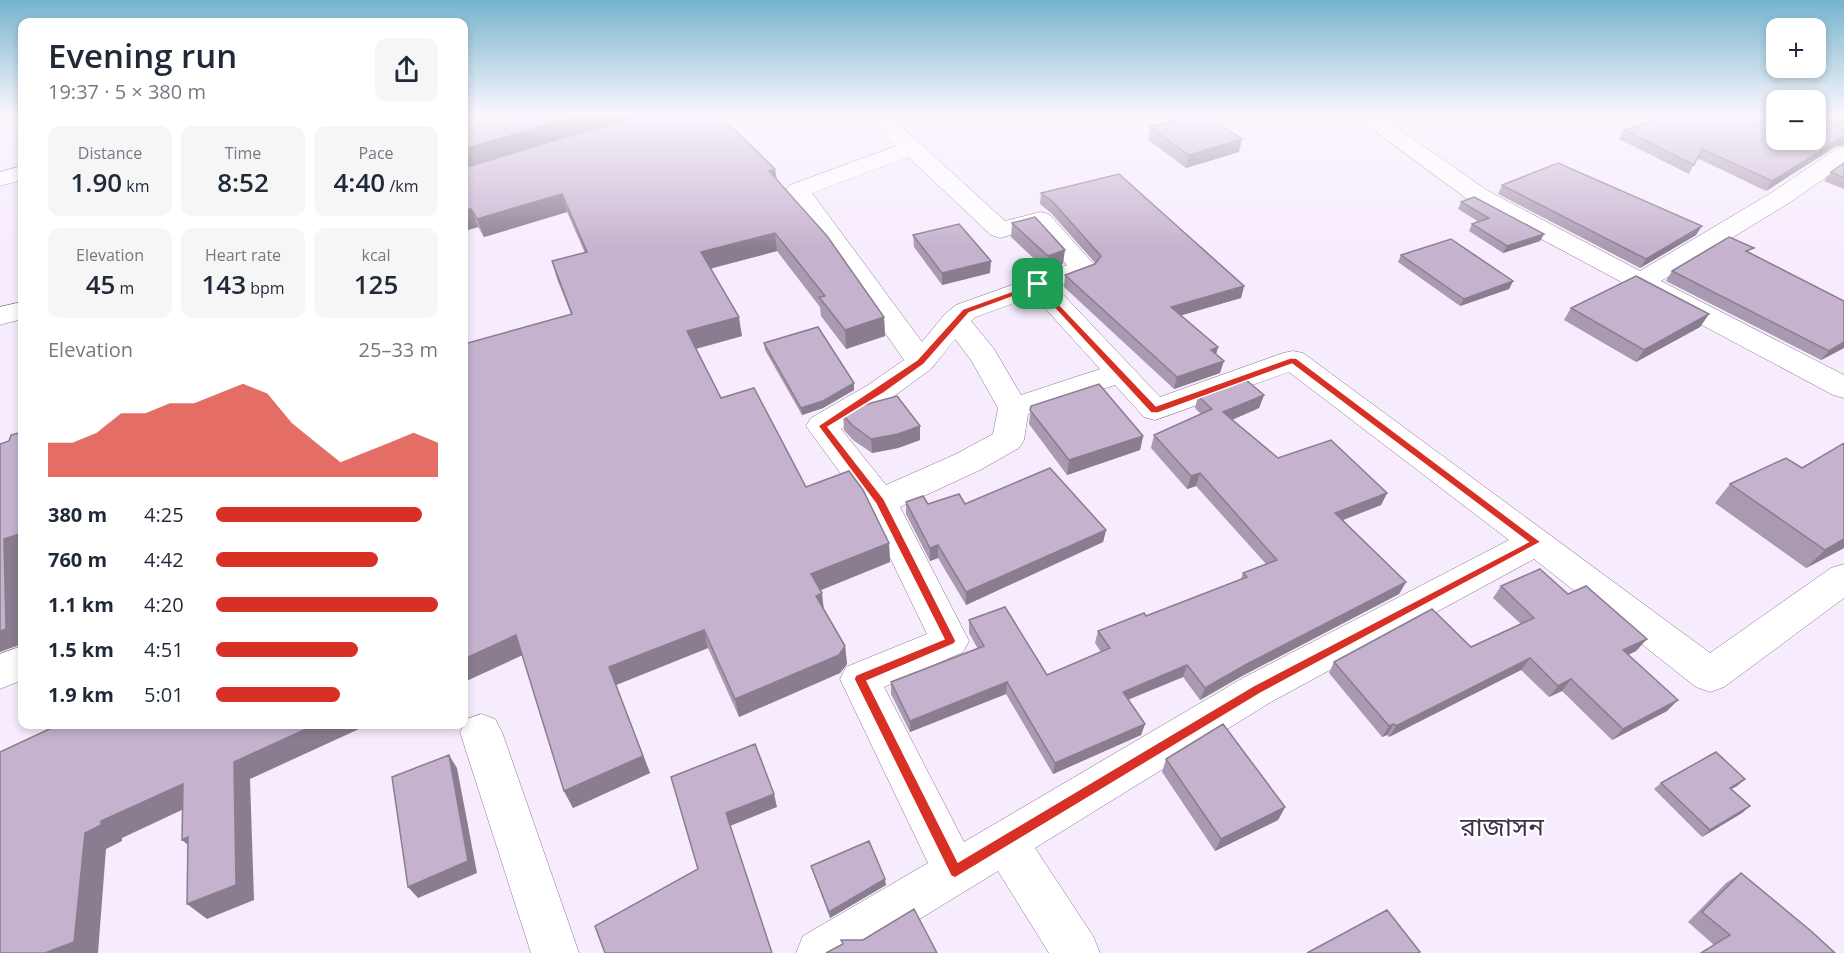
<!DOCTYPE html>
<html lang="en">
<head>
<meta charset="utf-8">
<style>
	body { margin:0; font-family:"Open Sans","Noto Sans Bengali",sans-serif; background:#f6f6f7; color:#1f2937; height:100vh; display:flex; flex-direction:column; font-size:22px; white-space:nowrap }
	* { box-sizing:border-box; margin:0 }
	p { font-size:20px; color:#747a83 }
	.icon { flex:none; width:33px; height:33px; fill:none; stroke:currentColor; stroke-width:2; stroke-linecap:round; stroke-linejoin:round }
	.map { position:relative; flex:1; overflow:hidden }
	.sheet { position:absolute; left:18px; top:18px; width:450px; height:711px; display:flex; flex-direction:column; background:#fff; border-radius:12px; box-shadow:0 3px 9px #0003 }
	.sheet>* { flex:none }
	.tools { position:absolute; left:1766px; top:18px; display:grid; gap:12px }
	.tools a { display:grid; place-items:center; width:60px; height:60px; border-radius:12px; background:#fff; box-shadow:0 3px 9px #0003; font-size:30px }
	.pin { position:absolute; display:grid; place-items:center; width:51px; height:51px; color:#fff; margin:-26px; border-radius:12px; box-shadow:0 3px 9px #0006 }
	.round { display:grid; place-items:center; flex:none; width:63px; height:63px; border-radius:12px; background:#f6f6f7 }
	.headline { display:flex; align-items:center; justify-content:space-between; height:102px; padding:0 30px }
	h1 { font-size:33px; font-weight:600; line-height:45px }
	.stats { display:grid; grid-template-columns:repeat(3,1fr); gap:9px; height:102px; padding:6px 30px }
	.stats div { display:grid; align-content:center; border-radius:12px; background:#f6f6f7; text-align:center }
	.stats b { font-size:26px; font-weight:600 }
	.stats small { font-size:16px; font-weight:400 }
	.stats p { font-size:16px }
	.chart { height:168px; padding:12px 30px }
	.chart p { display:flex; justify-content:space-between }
	.chart svg { width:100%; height:108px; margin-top:6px; fill:#d93025; opacity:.7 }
	ul { padding:0 30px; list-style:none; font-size:20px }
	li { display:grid; grid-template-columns:96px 72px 1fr; align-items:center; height:45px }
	li i { height:15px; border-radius:8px; background:#d93025 }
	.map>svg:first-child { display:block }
</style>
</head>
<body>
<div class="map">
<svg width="1844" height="953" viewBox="0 0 1844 953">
	<rect width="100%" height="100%" fill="#f7ecfd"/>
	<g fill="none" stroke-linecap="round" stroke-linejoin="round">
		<defs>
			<path id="minor" d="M 865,115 L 889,115 L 1005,221 L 1040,212 L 1049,214 L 1097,268 L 1093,274 L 1056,287 L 1160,397 L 1283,353 L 1293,351 L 1303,353 L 1710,653 L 1831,568 L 1844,564 L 1844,598 L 1724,687 L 1710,692 L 1696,687 L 1534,559 L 1271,702 L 1035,848 L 1093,936 L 1100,953 L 1049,953 L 998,871 L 864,953 L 796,953 L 803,936 L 928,863 L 840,679 L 846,667 L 927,634 L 866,508 L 806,426 L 811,418 L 868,385 L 904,360 L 786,190 L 790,185 L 896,146 ZM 908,157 L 991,235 L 1000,238 L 1035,228 L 1067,265 L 956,305 L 945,314 L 922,342 L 812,193 ZM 1034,296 L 1100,369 L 1021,395 L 994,349 L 971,321 L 976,317 ZM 955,339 L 971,360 L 998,408 L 993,434 L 956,454 L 886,485 L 841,429 L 890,399 L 931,369 ZM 1289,372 L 1509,540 L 1243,678 L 964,842 L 884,687 L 963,652 L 969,641 L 900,507 L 980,470 L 1019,448 L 1024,440 L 1028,414 L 1115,385 L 1144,417 L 1155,420 Z
				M 1353,115 L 1379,115 L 1488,191 L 1640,271 L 1771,193 L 1836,149 L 1844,147 L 1844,165 L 1789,203 L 1661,281 L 1844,375 L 1844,398 L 1833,395 L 1470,201 Z
				M 22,166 L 22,180 L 0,186 L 0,172 Z
				M 22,302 L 22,319 L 0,325 L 0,307 Z
				M 22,646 L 22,680 L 0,689 L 0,654 Z
				M 481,714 L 495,719 L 502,732 L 579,953 L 531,953 L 460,732 L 467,719 Z"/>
		</defs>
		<use href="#minor" stroke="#887690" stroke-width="1"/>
		<use href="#minor" fill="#fff" fill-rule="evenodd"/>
	</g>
	<path fill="#a999b1" d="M 464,115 L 642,115 L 627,120 L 775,169 L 777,179 L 884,317 L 885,336 L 846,349 L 821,316 L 820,307 L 777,251 L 710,269 L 742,336 L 696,349 L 721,398 L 806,487 L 889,543 L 890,562 L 820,590 L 824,610 L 845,646 L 847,664 L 840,673 L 739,717 L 708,648 L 616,685 L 650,773 L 573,808 L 564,791 L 522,655 L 464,682 L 571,314 L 557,279 L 552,261 L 585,253 L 567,212 L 484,237 L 478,227 L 464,231 Z
		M 1668,115 L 1844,115 L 1844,145 L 1835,147 L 1766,191 L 1697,158 L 1689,174 L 1619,139 L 1624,130 L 1668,116 Z
		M 1150,127 L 1239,152 L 1186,168 L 1148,140 Z
		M 1844,163 L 1844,189 L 1824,181 L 1831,172 Z
		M 1502,185 L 1696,235 L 1640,268 L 1498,194 Z
		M 1041,193 L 1244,286 L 1241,298 L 1181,315 L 1216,354 L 1220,373 L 1174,389 L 1064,287 L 1065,275 L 1096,264 L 1051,213 L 1040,204 Z
		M 1461,202 L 1544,234 L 1540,241 L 1503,253 L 1469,231 L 1472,224 L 1479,222 L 1458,209 Z
		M 1012,223 L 1063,264 L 1046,270 L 1011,237 Z
		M 913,235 L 990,273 L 942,285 L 914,247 Z
		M 1750,253 L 1844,348 L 1821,360 L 1666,281 L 1672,271 Z
		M 1401,255 L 1513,281 L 1509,289 L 1460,306 L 1398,262 Z
		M 1571,308 L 1709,314 L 1700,327 L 1636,362 L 1564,320 Z
		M 764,343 L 854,383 L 854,390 L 823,408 L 802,415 L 765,350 Z
		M 1264,395 L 1259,408 L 1232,420 L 1278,458 L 1387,493 L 1381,505 L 1343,520 L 1406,582 L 1399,594 L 1242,676 L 1200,700 L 1183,677 L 1128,700 L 1145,724 L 1141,735 L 1053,774 L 1006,694 L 910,732 L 891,694 L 891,682 L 978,649 L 969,633 L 969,620 L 1047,675 L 1101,652 L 1095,643 L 1098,631 L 1146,616 L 1241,579 L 1243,573 L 1266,564 L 1196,486 L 1187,489 L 1151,448 L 1154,435 L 1201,414 L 1195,408 L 1198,396 Z
		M 1031,406 L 1143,436 L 1140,450 L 1067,475 L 1029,424 Z
		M 843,415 L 920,426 L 920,440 L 898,448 L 872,453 L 853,440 L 844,430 Z
		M 1802,468 L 1844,548 L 1806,568 L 1715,503 L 1730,484 Z
		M 906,502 L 928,504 L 965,504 L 1106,530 L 1103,542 L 966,605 L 938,558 L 930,561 L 906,514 Z
		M 1501,586 L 1568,594 L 1647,639 L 1636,651 L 1628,655 L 1667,711 L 1612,740 L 1562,691 L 1549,697 L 1521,670 L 1389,737 L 1387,735 L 1382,737 L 1329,673 L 1334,662 L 1471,647 L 1521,624 L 1493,598 Z
		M 1166,759 L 1285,807 L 1278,820 L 1215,851 L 1162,772 Z
		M 1745,779 L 1737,786 L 1731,789 L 1750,806 L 1742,813 L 1702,837 L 1654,789 L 1661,783 Z
		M 811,866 L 886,885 L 830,918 L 813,872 Z
		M 1741,873 L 1835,953 L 1714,945 L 1688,922 L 1726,883 Z"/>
	<path fill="#8a7d90" d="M 580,115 L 642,115 L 464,169 L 464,149 Z
		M 1841,138 L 1844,138 L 1844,145 L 1835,147 L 1766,191 L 1772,181 Z
		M 1242,139 L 1239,152 L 1186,168 L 1189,155 Z
		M 775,169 L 777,187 L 769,171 Z
		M 562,194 L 567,212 L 484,237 L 477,219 Z
		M 471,209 L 478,227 L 464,231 L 464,211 Z
		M 1702,226 L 1696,235 L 1640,268 L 1646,259 Z
		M 775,233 L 777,251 L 704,270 L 701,252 Z
		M 1544,234 L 1540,241 L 1503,253 L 1507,246 Z
		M 1065,250 L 1063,264 L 1046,270 L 1048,256 Z
		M 991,261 L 990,273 L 942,285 L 942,273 Z
		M 1513,281 L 1509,289 L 1460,306 L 1464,299 Z
		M 1244,286 L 1241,298 L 1169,319 L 1171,307 Z
		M 1709,314 L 1700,327 L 1636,362 L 1644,350 Z
		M 739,317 L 742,336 L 691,350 L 687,331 Z
		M 884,317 L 885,336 L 846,349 L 845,330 Z
		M 1844,342 L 1844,348 L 1821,360 L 1829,351 Z
		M 1218,347 L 1215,359 L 1211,350 Z
		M 1224,361 L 1220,373 L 1174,389 L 1177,377 Z
		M 854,383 L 854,390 L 823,408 L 802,415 L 801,408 Z
		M 1264,395 L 1259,408 L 1220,425 L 1223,412 Z
		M 920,426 L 920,440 L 898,448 L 872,453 L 871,439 Z
		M 1143,436 L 1140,450 L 1067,475 L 1069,460 Z
		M 1200,473 L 1196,486 L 1187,489 L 1191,476 Z
		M 1387,493 L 1381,505 L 1330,525 L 1335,513 Z
		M 1106,530 L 1103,542 L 966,605 L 966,592 Z
		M 22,533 L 22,553 L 19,554 L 22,644 L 0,652 L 0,631 L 4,539 Z
		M 1844,539 L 1844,548 L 1806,568 L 1825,550 Z
		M 889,543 L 890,562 L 814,593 L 811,574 Z
		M 938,545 L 938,558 L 930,561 L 930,548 Z
		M 1406,582 L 1399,594 L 1242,676 L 1200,700 L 1205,688 L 1247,664 Z
		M 822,593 L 824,611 L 816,596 Z
		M 704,630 L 708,648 L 616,685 L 650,773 L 573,808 L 564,791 L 609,667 Z
		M 516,635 L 525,654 L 464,682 L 464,659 Z
		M 1647,639 L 1636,651 L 1613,662 L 1623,650 Z
		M 845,646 L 847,664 L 840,673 L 739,717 L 735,699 Z
		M 1530,658 L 1521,670 L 1389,737 L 1396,726 Z
		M 1187,665 L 1183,677 L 1119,703 L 1123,692 Z
		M 1571,679 L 1562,691 L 1549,697 L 1558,686 Z
		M 1007,682 L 1006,694 L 910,732 L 910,721 Z
		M 1678,700 L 1667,711 L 1612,740 L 1623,729 Z
		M 317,724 L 370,724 L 250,779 L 254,900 L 207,919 L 187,904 L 234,762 Z
		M 1145,724 L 1141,735 L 1053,774 L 1055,763 Z
		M 1394,724 L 1387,735 L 1382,737 L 1389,726 Z
		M 449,755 L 457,768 L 477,873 L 418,898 L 408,887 Z
		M 1745,779 L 1737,786 L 1722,794 L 1730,788 Z
		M 183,784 L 201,801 L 122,838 L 122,841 L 106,849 L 98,953 L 45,953 L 85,833 L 101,821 Z
		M 774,794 L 777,807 L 730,826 L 726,813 Z
		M 1750,806 L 1742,813 L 1702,837 L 1710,830 Z
		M 1285,807 L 1278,820 L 1215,851 L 1221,839 Z
		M 188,837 L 201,856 L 182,840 Z
		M 885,879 L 886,885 L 830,918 L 829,912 Z"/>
	<path fill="#c5b2ce" stroke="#8a7d90" stroke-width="1.5" d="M 464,115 L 580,115 L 464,149 Z
		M 644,115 L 719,115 L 775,169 L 769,171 L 827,236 L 884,317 L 845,330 L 819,297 L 825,296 L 775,233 L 701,252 L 739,317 L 687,331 L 721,398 L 754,388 L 806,487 L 849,471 L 863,490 L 889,543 L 811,574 L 822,593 L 816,596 L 845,646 L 839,655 L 735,699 L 704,630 L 609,667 L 643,756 L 564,791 L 516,635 L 464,659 L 464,344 L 572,314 L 552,261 L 587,252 L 562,194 L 477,219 L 471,209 L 464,211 L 464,168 L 589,130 Z
		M 1194,115 L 1206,115 L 1242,139 L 1189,155 L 1150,127 Z
		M 1670,115 L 1776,115 L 1776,140 L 1815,140 L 1815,115 L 1844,115 L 1844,138 L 1841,138 L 1772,181 L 1702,149 L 1694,165 L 1624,130 Z
		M 1558,163 L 1702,226 L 1646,259 L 1502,185 Z
		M 1844,163 L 1844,178 L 1831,172 Z
		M 1119,174 L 1244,286 L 1171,307 L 1218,347 L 1211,350 L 1224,361 L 1177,377 L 1065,275 L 1095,264 L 1101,256 L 1052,201 L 1041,193 Z
		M 1474,197 L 1544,234 L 1507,246 L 1472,224 L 1489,218 L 1461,202 Z
		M 1035,217 L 1065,250 L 1048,256 L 1012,223 Z
		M 959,224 L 991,261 L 942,273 L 913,235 Z
		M 1729,237 L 1754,248 L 1746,251 L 1844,301 L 1844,342 L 1829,351 L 1672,271 Z
		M 1451,239 L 1513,281 L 1464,299 L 1401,255 Z
		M 1636,276 L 1709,314 L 1644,350 L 1571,308 Z
		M 818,327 L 854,383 L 823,401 L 801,408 L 764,343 Z
		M 1245,379 L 1264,395 L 1223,412 L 1278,458 L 1331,440 L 1387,493 L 1335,513 L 1406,582 L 1247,664 L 1205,688 L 1187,665 L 1123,692 L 1145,724 L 1055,763 L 1007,682 L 910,721 L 891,682 L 984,646 L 969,620 L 1005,607 L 1047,675 L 1110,648 L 1098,631 L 1144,613 L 1146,616 L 1247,577 L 1243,573 L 1277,560 L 1200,473 L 1191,476 L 1154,435 L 1212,409 L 1198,396 Z
		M 1099,384 L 1143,436 L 1069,460 L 1030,410 L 1031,406 Z
		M 897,396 L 920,426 L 898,434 L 871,439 L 852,425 L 843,415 L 856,407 Z
		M 22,432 L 22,533 L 4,539 L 6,629 L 0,631 L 0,444 L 9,441 L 11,435 Z
		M 1844,443 L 1844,539 L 1825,550 L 1730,484 L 1786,458 L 1802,468 Z
		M 1050,468 L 1106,530 L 966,592 L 938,545 L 930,548 L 906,502 L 923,496 L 928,504 L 959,494 L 965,504 Z
		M 1540,569 L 1568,594 L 1586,586 L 1647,639 L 1623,650 L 1678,700 L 1623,729 L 1571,679 L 1558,686 L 1530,658 L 1396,726 L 1394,724 L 1389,726 L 1334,662 L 1432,609 L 1471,647 L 1534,618 L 1501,586 Z
		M 60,724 L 317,724 L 234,762 L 236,885 L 187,904 L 188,837 L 182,840 L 183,784 L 101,821 L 101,825 L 85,833 L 74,942 L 45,953 L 0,953 L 0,752 Z
		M 1223,724 L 1285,807 L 1221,839 L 1166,759 Z
		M 755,744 L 774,794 L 726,813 L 772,953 L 605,953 L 595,926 L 698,869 L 671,777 Z
		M 1716,752 L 1745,779 L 1730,788 L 1750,806 L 1710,830 L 1661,783 Z
		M 449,755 L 468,861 L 408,887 L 392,777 Z
		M 869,841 L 885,879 L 829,912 L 811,866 Z
		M 1741,873 L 1811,931 L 1835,953 L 1701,953 L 1730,935 L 1702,912 Z
		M 914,909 L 937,953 L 826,953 L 843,944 L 841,940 L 863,940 Z
		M 1387,910 L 1420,952 L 1418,953 L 1307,953 Z"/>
	<linearGradient id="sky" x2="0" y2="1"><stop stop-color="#76b4cd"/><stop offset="0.46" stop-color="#fbf6fe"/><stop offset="1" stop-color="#fbf6fe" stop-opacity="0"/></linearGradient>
	<rect width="1844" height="249" fill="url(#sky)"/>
	<path fill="#d93025" stroke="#fff" stroke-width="1.5" fill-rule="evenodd" d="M 1038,282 L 1156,406 L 1290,358 L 1296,358 L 1541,542 L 1261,693 L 955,878 L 951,876 L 854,679 L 856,675 L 944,639 L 876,504 L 818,426 L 917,360 L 963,309 ZM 1036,288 L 1151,413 L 1158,413 L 1292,364 L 1528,542 L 1253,686 L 958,862 L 867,681 L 954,644 L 956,641 L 884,499 L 828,427 L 882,394 L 924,364 L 969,313 Z"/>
	<g text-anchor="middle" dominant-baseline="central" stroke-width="4.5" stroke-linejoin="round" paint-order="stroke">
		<g font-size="26" fill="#403047" stroke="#fff">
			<text x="1502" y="826">রাজাসন</text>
		</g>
	</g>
</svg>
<div class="tools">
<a>+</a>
<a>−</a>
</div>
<div class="pin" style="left:1038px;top:284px;background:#1e9e55"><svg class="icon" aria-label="arrive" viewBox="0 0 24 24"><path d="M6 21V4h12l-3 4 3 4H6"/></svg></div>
<section class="sheet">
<div class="headline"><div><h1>Evening run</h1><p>19:37 · 5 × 380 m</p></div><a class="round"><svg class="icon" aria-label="share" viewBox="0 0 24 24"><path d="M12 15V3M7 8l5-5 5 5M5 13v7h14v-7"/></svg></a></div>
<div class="stats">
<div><p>Distance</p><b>1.90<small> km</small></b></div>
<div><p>Time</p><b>8:52</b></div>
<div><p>Pace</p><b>4:40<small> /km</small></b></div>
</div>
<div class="stats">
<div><p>Elevation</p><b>45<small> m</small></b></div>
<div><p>Heart rate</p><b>143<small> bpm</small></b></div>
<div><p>kcal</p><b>125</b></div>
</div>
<div class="chart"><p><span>Elevation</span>25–33 m</p>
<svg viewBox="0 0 160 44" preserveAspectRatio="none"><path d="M0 44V30L10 30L20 26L30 18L40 18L50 14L60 14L70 10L80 6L90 10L100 22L110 30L120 38L130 34L140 30L150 26L160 30V44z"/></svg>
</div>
<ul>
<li><b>380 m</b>4:25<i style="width:93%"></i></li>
<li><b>760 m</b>4:42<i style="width:73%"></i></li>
<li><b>1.1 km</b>4:20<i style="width:100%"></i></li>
<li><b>1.5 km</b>4:51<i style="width:64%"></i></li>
<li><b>1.9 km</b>5:01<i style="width:56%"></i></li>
</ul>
</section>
</div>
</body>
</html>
